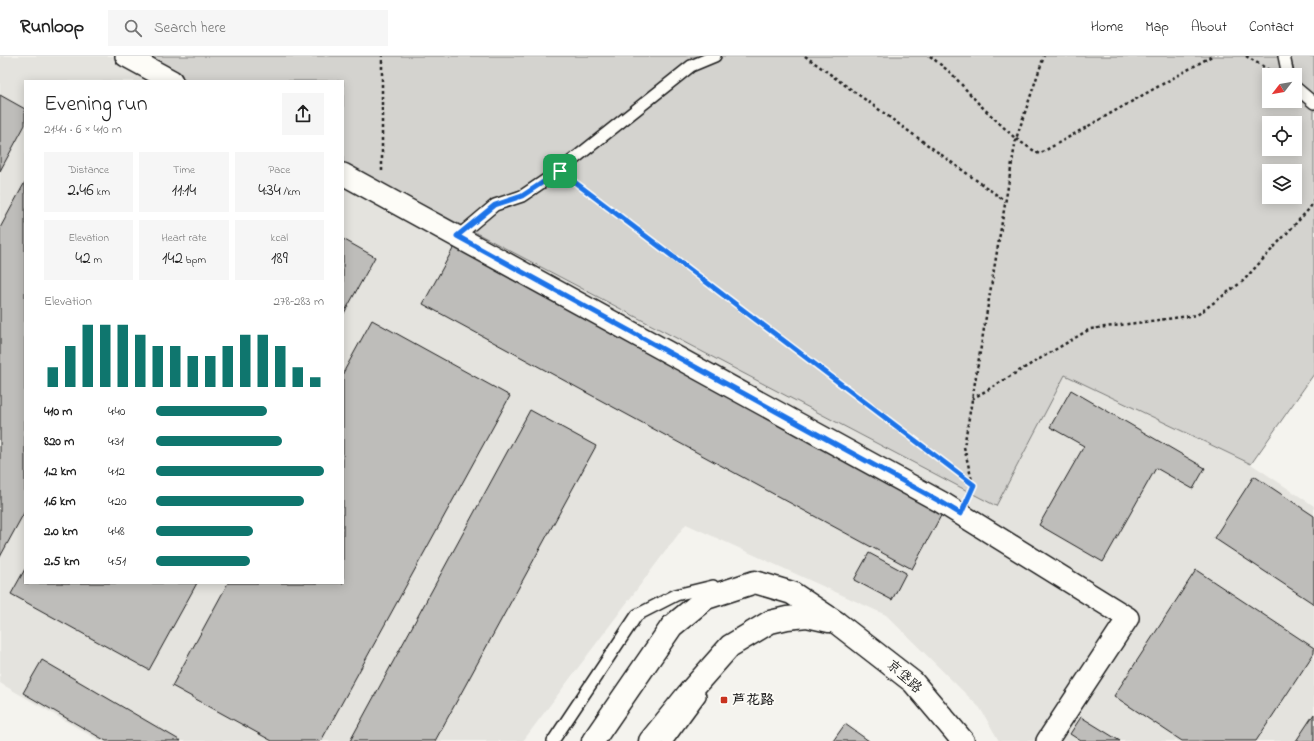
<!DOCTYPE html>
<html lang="en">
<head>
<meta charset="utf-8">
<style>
	body { margin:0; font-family:"Indie Flower","LXGW WenKai TC",sans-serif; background:#f6f6f6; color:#222; height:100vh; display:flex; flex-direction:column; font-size:15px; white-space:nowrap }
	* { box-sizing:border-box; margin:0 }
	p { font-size:13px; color:#767676 }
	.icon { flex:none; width:22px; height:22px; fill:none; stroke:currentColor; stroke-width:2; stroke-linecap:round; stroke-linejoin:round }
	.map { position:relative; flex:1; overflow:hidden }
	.details { position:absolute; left:24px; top:24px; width:320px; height:504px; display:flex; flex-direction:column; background:#fff; border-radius:0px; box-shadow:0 2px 10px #0003 }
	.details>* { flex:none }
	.needle { width:26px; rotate:239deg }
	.buttons { position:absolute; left:1262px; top:12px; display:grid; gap:8px }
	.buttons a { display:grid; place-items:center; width:40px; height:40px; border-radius:0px; background:#fff; box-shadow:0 2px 10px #0003; font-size:20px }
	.pin { position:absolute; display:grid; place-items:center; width:34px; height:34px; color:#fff; margin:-17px; border-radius:8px; box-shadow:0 2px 6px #0006 }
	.round { display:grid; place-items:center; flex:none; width:42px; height:42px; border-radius:0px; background:#f6f6f6 }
	.overview { display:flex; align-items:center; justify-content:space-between; height:68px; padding:0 20px }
	h1 { font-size:22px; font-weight:600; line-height:30px }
	.metrics { display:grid; grid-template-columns:repeat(3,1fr); gap:6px; height:68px; padding:4px 20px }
	.metrics div { display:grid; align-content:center; border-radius:0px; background:#f6f6f6; text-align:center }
	.metrics b { font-size:17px; font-weight:600 }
	.metrics small { font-size:11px; font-weight:400 }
	.metrics p { font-size:11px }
	.chart { height:112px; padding:8px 20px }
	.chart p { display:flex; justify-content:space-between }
	.chart svg { width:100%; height:72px; margin-top:4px; stroke:#0f766e; stroke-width:6 }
	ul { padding:0 20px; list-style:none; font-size:13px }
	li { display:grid; grid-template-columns:64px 48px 1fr; align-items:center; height:30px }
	li i { height:10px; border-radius:5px; background:#0f766e }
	header { display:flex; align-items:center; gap:24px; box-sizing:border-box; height:56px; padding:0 20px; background:#fff; border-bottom:1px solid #e0e0e0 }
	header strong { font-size:19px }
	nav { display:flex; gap:22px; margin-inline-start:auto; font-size:14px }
	.search { width:280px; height:36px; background:#f6f6f6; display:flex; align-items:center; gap:10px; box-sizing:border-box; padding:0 14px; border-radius:0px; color:#767676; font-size:15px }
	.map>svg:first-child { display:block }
</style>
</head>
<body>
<header>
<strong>Runloop</strong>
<div class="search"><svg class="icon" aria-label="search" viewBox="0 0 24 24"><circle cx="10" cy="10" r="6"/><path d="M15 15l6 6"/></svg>Search here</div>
<nav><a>Home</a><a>Map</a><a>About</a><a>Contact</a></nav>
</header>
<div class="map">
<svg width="1314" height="685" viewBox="0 0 1314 685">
	<rect width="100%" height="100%" fill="#f4f3ee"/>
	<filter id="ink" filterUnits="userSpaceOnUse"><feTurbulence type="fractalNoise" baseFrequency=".025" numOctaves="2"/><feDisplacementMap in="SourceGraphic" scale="8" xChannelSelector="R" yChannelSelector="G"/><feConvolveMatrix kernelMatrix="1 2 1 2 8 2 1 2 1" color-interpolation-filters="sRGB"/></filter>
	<g filter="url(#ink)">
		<path fill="#e4e3de" d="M 0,0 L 139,0 L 187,25 L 25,25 L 25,527 L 343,527 L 343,107 L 996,450 L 1065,319 L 1251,408 L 1314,450 L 1314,685 L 999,685 L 980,652 L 886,559 L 686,468 L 523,685 L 100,685 L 0,627 Z"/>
		<path fill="#d4d3cf" stroke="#787876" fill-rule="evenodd" d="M 139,0 L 1314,0 L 1314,318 L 1251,408 L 1065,319 L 996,450 L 343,107 L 343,25 L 187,25 ZM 1269,19 L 1295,19 L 1295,45 L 1269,45 ZM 1269,67 L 1295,67 L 1295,93 L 1269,93 ZM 1269,115 L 1295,115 L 1295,141 L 1269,141 Z"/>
		<path fill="#bebdba" stroke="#1c1c1c" d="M 0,39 L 25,53 L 25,69 L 0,115 Z
			M 25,126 L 25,455 L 0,501 L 0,172 Z
			M 343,183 L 375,201 L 343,259 Z
			M 454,191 L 943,456 L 912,513 L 423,248 Z
			M 372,264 L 510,340 L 321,685 L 272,685 L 172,630 L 228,527 L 343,527 L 343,317 Z
			M 1071,334 L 1205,412 L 1193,433 L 1156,412 L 1103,506 L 1039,469 L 1084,390 L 1050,371 Z
			M 530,354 L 596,390 L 435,685 L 350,685 Z
			M 1254,420 L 1314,460 L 1314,548 L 1214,482 Z
			M 869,497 L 906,517 L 892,544 L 854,524 Z
			M 25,513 L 25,527 L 197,527 L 149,614 L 11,538 Z
			M 1196,514 L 1314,592 L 1314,597 L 1256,685 L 1182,685 L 1114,640 Z
			M 42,604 L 181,685 L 106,685 L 23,637 Z
			M 1314,658 L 1314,685 L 1296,685 Z
			M 1081,661 L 1120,685 L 1081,685 L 1070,678 Z
			M 845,668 L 869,685 L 833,685 Z"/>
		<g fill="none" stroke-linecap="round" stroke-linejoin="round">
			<defs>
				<path id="lane" d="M 1284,0 L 1288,19
					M 1295,31 L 1314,47
					M 457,181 L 495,149 L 522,140 L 559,115 L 691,10 L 715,0
					M 553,685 L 637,559 L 676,539 L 713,530
					M 667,685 L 700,640"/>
				<path id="street" d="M 126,0 L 172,25
					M 343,118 L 941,446 L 1128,562 L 1047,685"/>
				<path id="secondary" d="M 593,685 L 672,570 L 706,542 L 755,526 L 792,537 L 837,567 L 913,626 L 963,685
					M 650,685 L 692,633 L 730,590 L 770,566 L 787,562 L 807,560 L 829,565"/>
			</defs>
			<use href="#lane" stroke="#1c1c1c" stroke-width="14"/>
			<use href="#street" stroke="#1c1c1c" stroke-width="24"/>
			<use href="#secondary" stroke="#1c1c1c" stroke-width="25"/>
			<path stroke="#1c1c1c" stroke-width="2.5" stroke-dasharray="3 3" stroke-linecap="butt" d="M 805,0 L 1005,145
				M 930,0 L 952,18 L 979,48 L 1016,83 L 1039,98 L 1212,0
				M 1246,0 L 1272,16
				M 382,115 L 382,0
				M 573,125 L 973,429 L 969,440
				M 972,343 L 1090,273 L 1197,259 L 1243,225 L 1310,152 L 1314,143
				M 973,429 L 964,391 L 1016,83 L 1044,0"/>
			<use href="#lane" stroke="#fdfcf7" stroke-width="11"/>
			<use href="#street" stroke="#fdfcf7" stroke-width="21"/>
			<use href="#secondary" stroke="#fdfcf7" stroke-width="22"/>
		</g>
	</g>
	<g fill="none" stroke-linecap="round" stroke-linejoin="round" filter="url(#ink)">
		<defs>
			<path id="route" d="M 560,115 L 974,429 L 961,458 L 941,446 L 457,180 L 495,149 L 522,140 Z"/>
		</defs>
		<use href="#route" stroke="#fff" stroke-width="8"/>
		<use href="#route" stroke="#1a73e8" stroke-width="5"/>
	</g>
	<rect fill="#c8321e" stroke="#fdfcf7" stroke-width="1.5" x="720" y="640" width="8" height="8" rx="2"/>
	<g text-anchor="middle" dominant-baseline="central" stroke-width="3.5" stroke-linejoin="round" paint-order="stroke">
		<g font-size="14" fill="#1c1c1c" stroke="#fdfcf7">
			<text transform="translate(904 621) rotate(42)">京垡路</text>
		</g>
		<g font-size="14" font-weight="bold" fill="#1c1c1c" stroke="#fdfcf7" text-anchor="start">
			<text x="732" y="644">芦花路</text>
		</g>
	</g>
</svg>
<div class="buttons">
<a><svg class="needle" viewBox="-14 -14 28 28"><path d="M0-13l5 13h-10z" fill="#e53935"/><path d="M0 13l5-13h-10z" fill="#767676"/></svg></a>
<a><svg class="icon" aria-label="locate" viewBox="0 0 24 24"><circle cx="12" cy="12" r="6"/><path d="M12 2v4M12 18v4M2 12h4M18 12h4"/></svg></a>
<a><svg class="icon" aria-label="layers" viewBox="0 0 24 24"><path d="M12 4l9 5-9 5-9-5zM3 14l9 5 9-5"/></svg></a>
</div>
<div class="pin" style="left:560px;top:115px;background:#1e9e55"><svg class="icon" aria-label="arrive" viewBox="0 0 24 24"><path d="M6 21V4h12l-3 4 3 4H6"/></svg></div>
<section class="details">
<div class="overview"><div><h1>Evening run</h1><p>21:44 · 6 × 410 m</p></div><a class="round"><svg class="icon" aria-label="share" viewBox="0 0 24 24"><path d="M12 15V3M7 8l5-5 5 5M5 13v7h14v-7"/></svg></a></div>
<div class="metrics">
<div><p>Distance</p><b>2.46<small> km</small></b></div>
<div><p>Time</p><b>11:14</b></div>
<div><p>Pace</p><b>4:34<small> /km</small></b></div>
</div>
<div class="metrics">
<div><p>Elevation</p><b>42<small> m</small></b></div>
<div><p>Heart rate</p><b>142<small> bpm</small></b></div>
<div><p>kcal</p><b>189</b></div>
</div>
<div class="chart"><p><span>Elevation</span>278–283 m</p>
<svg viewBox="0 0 160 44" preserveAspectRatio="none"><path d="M5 44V32M15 44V19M25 44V6M35 44V6M45 44V6M55 44V12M65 44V19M75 44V19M85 44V25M95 44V25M105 44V19M115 44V12M125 44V12M135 44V19M145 44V32M155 44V38"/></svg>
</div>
<ul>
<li><b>410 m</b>4:40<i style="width:66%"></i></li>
<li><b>820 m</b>4:31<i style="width:75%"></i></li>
<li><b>1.2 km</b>4:12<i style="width:100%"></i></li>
<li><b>1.6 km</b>4:20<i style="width:88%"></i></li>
<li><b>2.0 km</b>4:48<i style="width:58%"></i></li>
<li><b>2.5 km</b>4:51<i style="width:56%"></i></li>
</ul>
</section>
</div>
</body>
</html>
